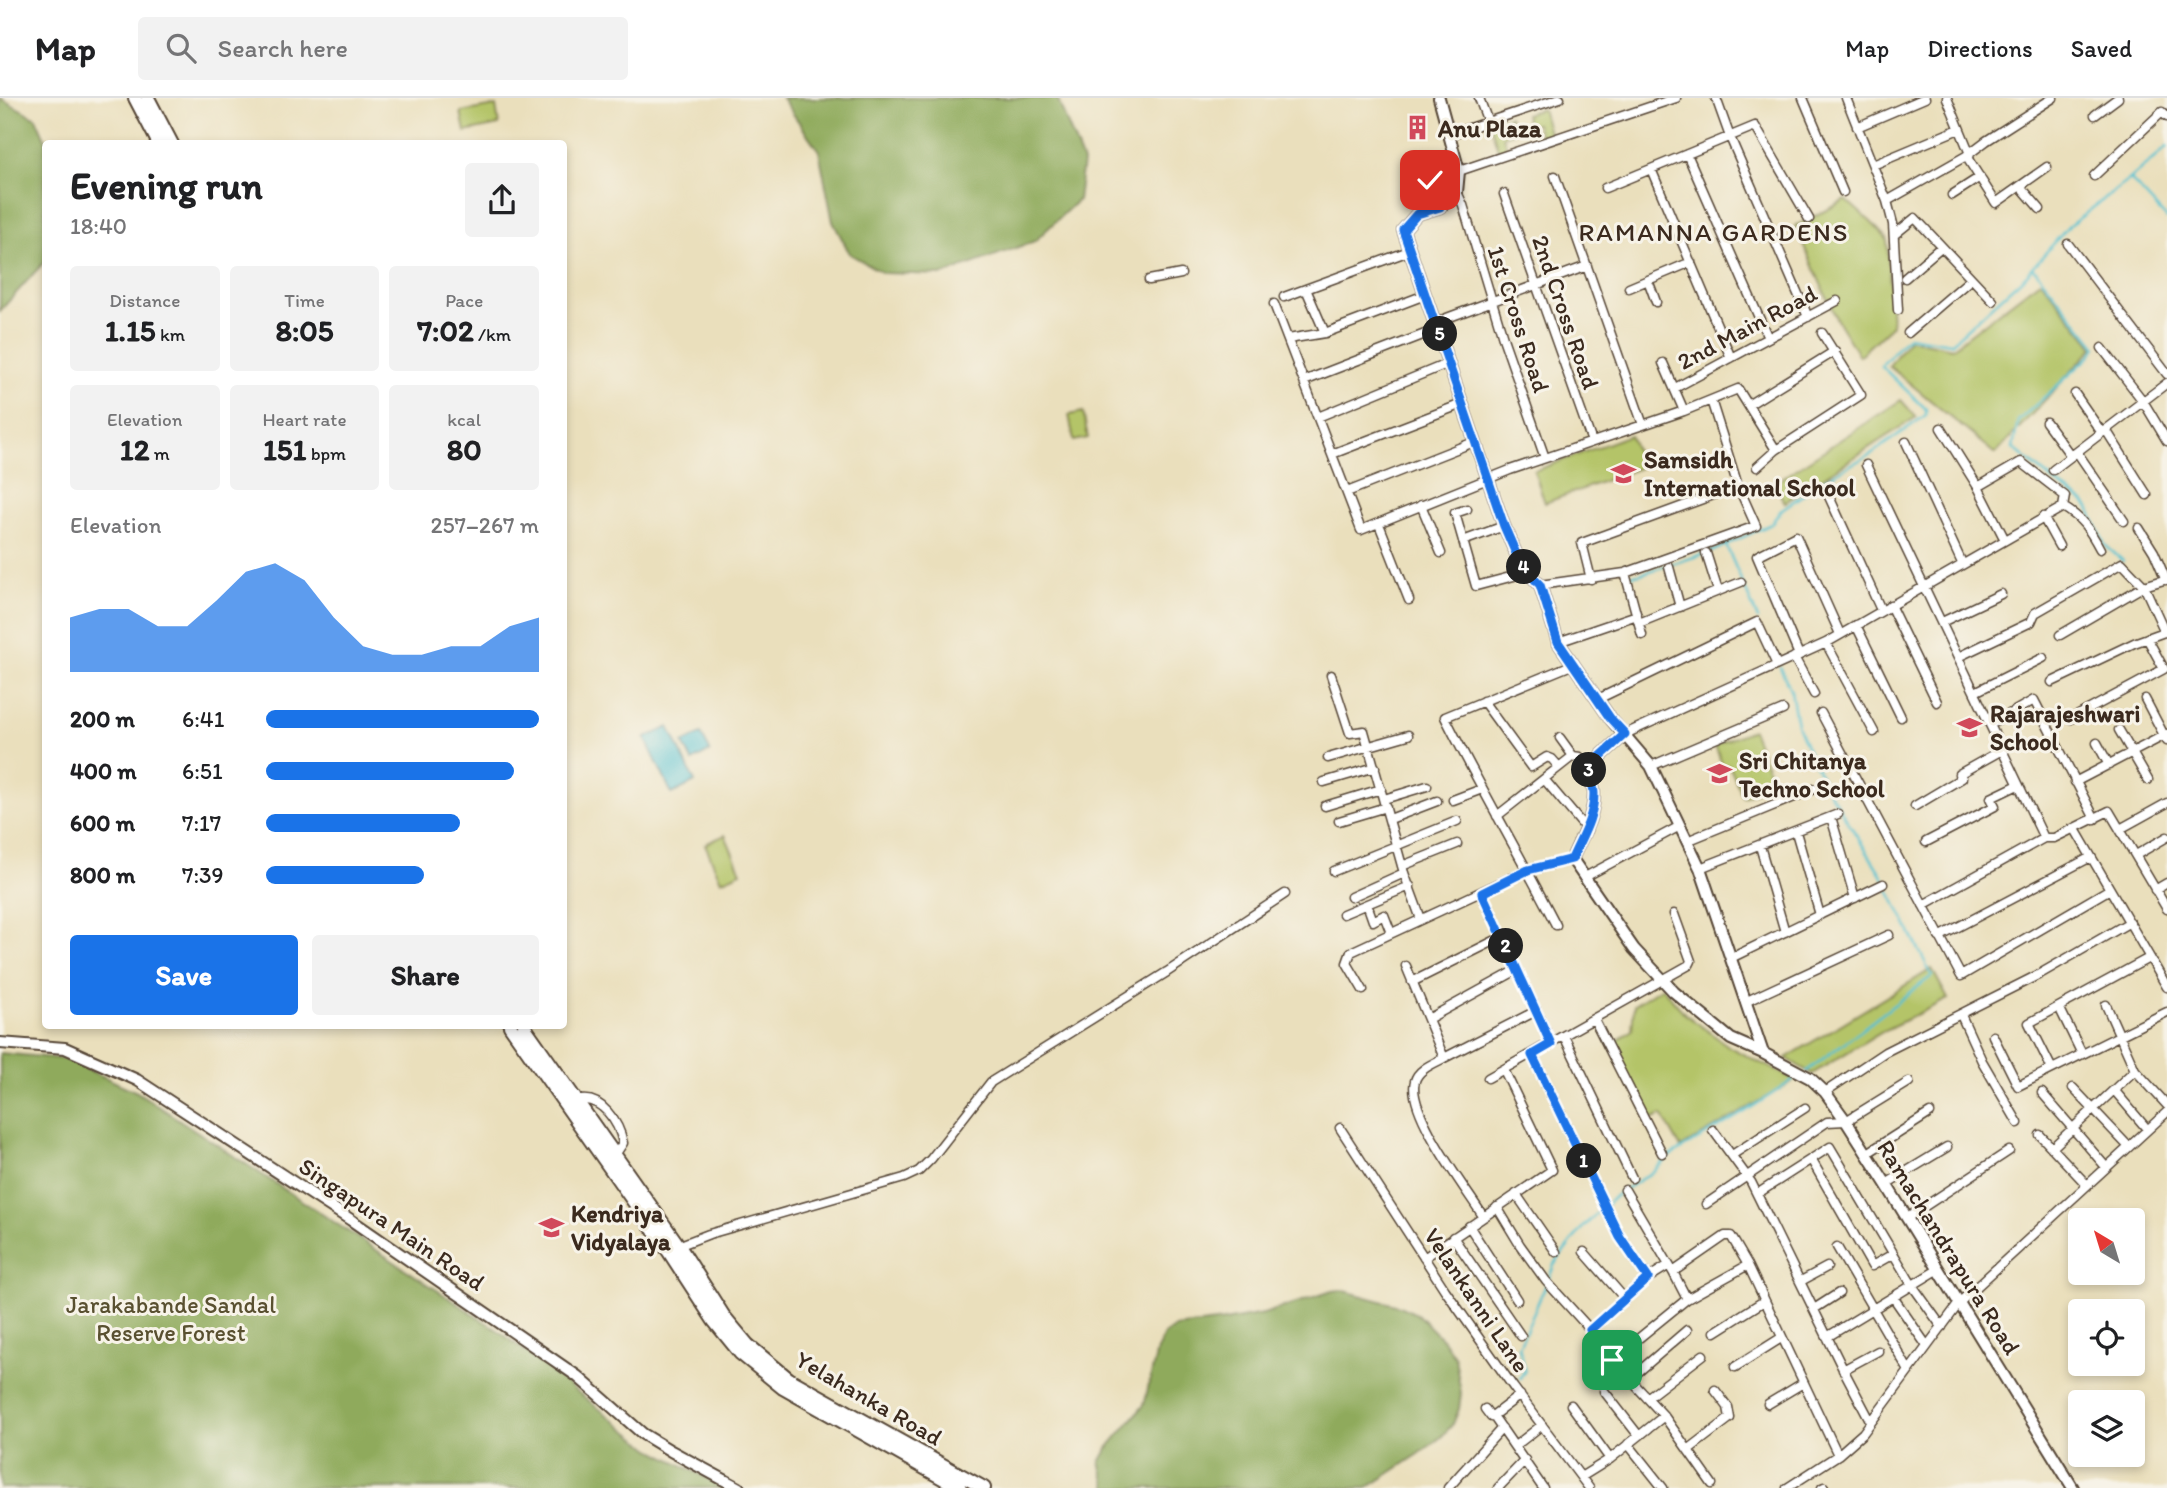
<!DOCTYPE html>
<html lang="en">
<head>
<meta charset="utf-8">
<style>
	body { margin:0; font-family:Itim,sans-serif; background:#f2f2f2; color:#202124; height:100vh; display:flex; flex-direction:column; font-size:26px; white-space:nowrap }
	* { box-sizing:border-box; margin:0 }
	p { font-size:23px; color:#757577 }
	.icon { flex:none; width:38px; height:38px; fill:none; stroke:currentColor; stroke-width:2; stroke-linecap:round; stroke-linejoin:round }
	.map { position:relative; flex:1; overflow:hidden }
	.drawer { position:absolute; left:42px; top:42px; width:525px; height:889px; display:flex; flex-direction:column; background:#fff; border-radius:7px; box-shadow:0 4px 10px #0003 }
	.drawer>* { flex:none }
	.needle { width:46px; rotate:322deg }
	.buttons { position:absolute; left:2068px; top:1110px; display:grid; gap:14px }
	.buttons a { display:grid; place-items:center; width:77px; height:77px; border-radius:7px; background:#fff; box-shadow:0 4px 10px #0003; font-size:35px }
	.pin { position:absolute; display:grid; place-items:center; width:60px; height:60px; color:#fff; margin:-30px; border-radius:14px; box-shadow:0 4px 10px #0006 }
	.km { position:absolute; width:35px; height:35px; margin:-18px; border-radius:50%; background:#222; color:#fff; font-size:19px; line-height:35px; text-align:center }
	.round { display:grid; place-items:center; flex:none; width:74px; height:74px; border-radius:7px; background:#f2f2f2 }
	.head { display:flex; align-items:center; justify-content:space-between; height:119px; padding:0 28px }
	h1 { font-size:38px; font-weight:700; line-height:52px }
	.stats { display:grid; grid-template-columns:repeat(3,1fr); gap:10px; height:119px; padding:7px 28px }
	.stats div { display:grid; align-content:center; border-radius:7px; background:#f2f2f2; text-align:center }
	.stats b { font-size:30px; font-weight:700 }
	.stats small { font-size:19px; font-weight:400 }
	.stats p { font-size:19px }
	.chart { height:196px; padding:14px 28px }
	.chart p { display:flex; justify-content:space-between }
	.chart svg { width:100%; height:126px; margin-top:7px; fill:#1a73e8; opacity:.7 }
	.button { display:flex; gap:14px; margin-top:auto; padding:14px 28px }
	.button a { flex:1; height:80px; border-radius:7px; background:#1a73e8; color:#fff; font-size:28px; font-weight:700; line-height:80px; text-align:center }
	.button a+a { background:#f2f2f2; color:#202124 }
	ul { padding:0 28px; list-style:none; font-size:23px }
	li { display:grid; grid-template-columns:112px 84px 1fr; align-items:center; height:52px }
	li i { height:18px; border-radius:9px; background:#1a73e8 }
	header { display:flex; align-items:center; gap:42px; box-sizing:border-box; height:98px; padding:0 35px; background:#fff; border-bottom:2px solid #e0e0e0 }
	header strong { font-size:33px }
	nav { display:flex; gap:38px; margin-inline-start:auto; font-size:24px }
	.search { width:490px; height:63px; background:#f2f2f2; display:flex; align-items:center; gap:18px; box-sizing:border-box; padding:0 24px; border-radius:7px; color:#757577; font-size:26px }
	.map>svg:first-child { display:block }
</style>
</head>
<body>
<header>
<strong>Map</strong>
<div class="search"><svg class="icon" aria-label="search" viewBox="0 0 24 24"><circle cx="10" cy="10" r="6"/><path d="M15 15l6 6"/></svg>Search here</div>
<nav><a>Map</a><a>Directions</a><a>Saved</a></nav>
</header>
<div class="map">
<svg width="2167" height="1390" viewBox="0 0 2167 1390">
	<rect width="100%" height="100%" fill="#f7f3e8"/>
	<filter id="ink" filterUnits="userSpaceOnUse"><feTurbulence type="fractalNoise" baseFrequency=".0143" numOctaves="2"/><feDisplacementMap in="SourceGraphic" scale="14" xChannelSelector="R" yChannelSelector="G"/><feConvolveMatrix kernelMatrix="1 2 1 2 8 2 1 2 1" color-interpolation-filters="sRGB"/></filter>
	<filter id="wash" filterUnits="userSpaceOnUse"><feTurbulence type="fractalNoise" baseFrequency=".00686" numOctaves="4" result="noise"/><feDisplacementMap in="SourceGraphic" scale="28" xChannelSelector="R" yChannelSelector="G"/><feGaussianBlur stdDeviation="1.57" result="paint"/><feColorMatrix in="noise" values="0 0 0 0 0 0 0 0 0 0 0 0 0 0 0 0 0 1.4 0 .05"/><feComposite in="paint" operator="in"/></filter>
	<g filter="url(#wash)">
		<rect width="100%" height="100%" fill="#eadfbc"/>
		<path fill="#b4c467" stroke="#787742" stroke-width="2" d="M 496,8 L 499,27 L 465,34 L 461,14 Z
			M 1542,11 L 1550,38 L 1541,41 L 1536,26 L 1528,28 L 1525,16 Z
			M 1509,18 L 1514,34 L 1503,38 L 1508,53 L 1499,55 L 1490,25 Z
			M 1846,102 L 1871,124 L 1887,141 L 1892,227 L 1859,258 L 1837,222 L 1795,128 Z
			M 2041,182 L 2094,249 L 1995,356 L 1889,268 L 1909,241 L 1952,250 Z
			M 1901,302 L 1916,319 L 1785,404 L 1773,386 Z
			M 1083,314 L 1088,340 L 1074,343 L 1069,317 Z
			M 1630,337 L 1642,369 L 1545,405 L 1534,373 Z
			M 1752,632 L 1774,686 L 1743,699 L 1729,667 L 1723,669 L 1715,647 Z
			M 725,737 L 741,774 L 721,783 L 705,746 Z
			M 1932,871 L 1948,901 L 1879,935 L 1812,976 L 1786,960 Z
			M 1662,889 L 1685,916 L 1731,950 L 1795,982 L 1681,1050 L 1662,1017 L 1649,1023 L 1612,947 L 1632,932 L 1634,907 Z"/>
		<path fill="#8faa5c" stroke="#656a3d" stroke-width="2" d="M 0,0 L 36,20 L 47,45 L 46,46 L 45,163 L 0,213 Z
			M 782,0 L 1057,0 L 1083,64 L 1078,102 L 1035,143 L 942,177 L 883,175 L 850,156 L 833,124 L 819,53 Z
			M 0,955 L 65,961 L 137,994 L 499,1233 L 651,1351 L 726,1390 L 0,1390 Z
			M 1341,1192 L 1399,1208 L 1417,1216 L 1443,1242 L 1455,1260 L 1461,1295 L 1459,1311 L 1453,1326 L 1441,1339 L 1419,1356 L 1367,1390 L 1107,1390 L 1100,1364 L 1108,1350 L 1144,1307 L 1157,1252 L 1164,1237 L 1175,1229 L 1224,1223 L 1263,1216 L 1332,1193 Z"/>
		<path fill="#55c1d0" stroke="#487677" stroke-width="2" d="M 669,629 L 695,684 L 672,696 L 645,640 Z
			M 701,636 L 710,653 L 692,663 L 683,645 Z"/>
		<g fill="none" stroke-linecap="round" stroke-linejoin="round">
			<path stroke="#55c1d0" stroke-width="2.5" d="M 2131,82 L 2167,121
				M 2033,169 L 2097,249 L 2089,259 L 2018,323 L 2013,350 L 2056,385 L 2084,404 L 2089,410 L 2105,447 L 2123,463
				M 1726,447 L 1758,521
				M 1627,478 L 1640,476 L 1713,453 L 1771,426 L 1782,411 L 1832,377 L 1871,356 L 1926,317 L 1926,311 L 1881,268 L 1908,238 L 1951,245 L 2027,176 L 2068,129 L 2130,81 L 2167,49
				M 1780,569 L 1791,593 L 1797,627 L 1810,657 L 1829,694 L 1881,776 L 1932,878 L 1807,973
				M 1549,1180 L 1554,1167 L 1583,1129 L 1619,1095 L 1651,1075 L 1670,1058 L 1743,1015 L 1798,979
				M 1520,1280 L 1525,1272 L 1519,1249 L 1546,1186"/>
		</g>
	</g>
	<g filter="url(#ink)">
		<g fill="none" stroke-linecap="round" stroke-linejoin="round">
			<defs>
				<path id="minor" d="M 1479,0 L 1488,24
					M 1716,0 L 1730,39 L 1808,219
					M 1803,0 L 1843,94
					M 1846,0 L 1887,103 L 1893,126 L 1898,212
					M 1947,0 L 1970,56
					M 2095,17 L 2118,0
					M 1857,29 L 1925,0
					M 1448,37 L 1560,0
					M 1687,56 L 1768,240
					M 1966,58 L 1996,105 L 2047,69
					M 1873,67 L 1959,31
					M 1651,71 L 1731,260
					M 1459,73 L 1676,0
					M 1555,78 L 1643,327
					M 2094,78 L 2162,14 L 2167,19
					M 1430,82 L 1440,109
					M 2020,88 L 2040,111
					M 1605,90 L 1755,28 L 1809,121
					M 1457,94 L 1463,107 L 1504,243 L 1545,360
					M 1504,96 L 1592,344
					M 1952,97 L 1980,79
					M 1887,103 L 1966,58 L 1986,43 L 2053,0
					M 1894,137 L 1915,120 L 1993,203
					M 2068,146 L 2167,276
					M 1905,180 L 1941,149
					M 1149,182 L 1181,176
					M 1648,182 L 1656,204
					M 1629,190 L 1691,164
					M 1306,191 L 1325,235
					M 1284,199 L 1409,153
					M 1274,206 L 1361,432 L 1510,372 L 1684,313 L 1738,291 L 1776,352
					M 1436,224 L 1587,168
					M 1908,235 L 1971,181
					M 1288,241 L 1325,235 L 1425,197
					M 2102,250 L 2143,303 L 2167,343
					M 1663,265 L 1684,313
					M 1304,283 L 1438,231
					M 1675,290 L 1837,203
					M 2075,296 L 2102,335
					M 1748,307 L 1835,253
					M 1318,319 L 1449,265
					M 2046,324 L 2071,358
					M 1941,330 L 1978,389 L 2005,442
					M 2106,332 L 2147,397
					M 1906,344 L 1962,465
					M 2077,354 L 2124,423
					M 1332,356 L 1462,306
					M 1866,367 L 2044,740
					M 1757,369 L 1776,352 L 1861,297 L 1822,235
					M 2053,372 L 2167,285
					M 1978,389 L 2021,364 L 2065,398 L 2063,409
					M 1826,392 L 1881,512
					M 1347,394 L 1474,344
					M 1421,407 L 1441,455
					M 2063,409 C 2082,420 2090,432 2100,451
					M 1467,411 L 1455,415 L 1476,488 L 1529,474
					M 2043,419 L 2059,448
					M 1379,426 L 1409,502
					M 2139,430 L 2154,454 L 2166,482
					M 1463,443 L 1504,428
					M 1706,455 L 1718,493
					M 1669,469 L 1680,509
					M 1625,475 L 1642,537
					M 1591,481 L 1582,445 L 1738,388
					M 1540,487 L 1625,475 L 1756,428 L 1738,388 L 1711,302
					M 1890,507 L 1937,604
					M 1942,524 L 2001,496
					M 1639,525 L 1741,484
					M 1856,527 L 1901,619
					M 2060,537 L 2144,488 L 2167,481
					M 1558,544 L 1637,517
					M 1826,545 L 1874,634
					M 1799,557 L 1757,458 L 1796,438 L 1840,536
					M 1794,559 L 1814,596
					M 1958,559 L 2031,524 L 2035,515 L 2122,465 L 2144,488 L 2165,534
					M 1331,577 L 1350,635 L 1364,633 L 1404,775 L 1421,821
					M 2052,584 L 2134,545 L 2167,533
					M 1975,594 L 2043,560
					M 1598,601 L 1757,524 L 1777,567
					M 2145,601 L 2167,643
					M 1483,603 L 1531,669 L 1547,659 L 1552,661 L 1559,669
					M 1821,615 L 1961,878 L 2110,791
					M 2071,621 L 2164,571 L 2147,540
					M 1990,627 L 2034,602 L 2095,721
					M 2119,632 L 2148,682
					M 1625,636 L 1826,545 L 2063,409
					M 1560,640 L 1573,658
					M 2097,645 L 2109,667
					M 1328,660 L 1408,637
					M 1651,668 L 1783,612
					M 1544,681 L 1587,732
					M 1324,684 L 1375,669
					M 2075,684 L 2167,636
					M 1384,701 L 1427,688
					M 1453,702 L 1482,691
					M 1325,708 L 1381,691
					M 1915,708 L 1962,680 L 1959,676 L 2002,652
					M 1497,718 L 1573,658 L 1580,659 L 1590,668
					M 1831,719 L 1855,800
					M 1390,721 L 1437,703
					M 1339,723 L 1386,709
					M 2075,731 L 2167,889
					M 2120,731 L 2167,705
					M 1796,734 L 1820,817
					M 1687,743 L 1814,691
					M 1926,744 L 1995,708 L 1991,700 L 2018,687
					M 1760,748 L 1785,834
					M 2136,757 L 2167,739
					M 1402,768 L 1457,746
					M 1700,770 L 1838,716
					M 1334,773 L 1457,723
					M 1585,779 L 1680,728
					M 2155,792 L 2167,785
					M 1482,795 L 1551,945
					M 1351,799 L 1404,775
					M 1367,806 L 1373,823 L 1384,817 L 1391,835
					M 1923,807 L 2044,740 L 2054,740 L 2109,713 L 2167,811
					M 1343,816 L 1410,788
					M 1556,827 C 1520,757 1480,689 1445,619 L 1574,566
					M 1939,839 L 2091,759
					M 1731,860 L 1883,786
					M 1406,868 L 1444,960 L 1536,913
					M 1412,884 L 1502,839
					M 1363,892 L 1347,865 L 1351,854 L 1528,772 L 1572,761
					M 1745,904 L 1889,837
					M 2106,907 L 2135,972 L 2167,1007
					M 2059,909 L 2082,956
					M 1961,917 L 1982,963 L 2018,1025
					M 1428,921 L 1517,872
					M 1594,921 L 1662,1055
					M 1564,938 L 1632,1080
					M 1993,938 L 2018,988 L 2167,914
					M 1532,957 L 1620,1139 L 1648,1180
					M 1444,960 C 1435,965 1418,971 1415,983 C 1406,1013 1466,1091 1483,1118
					M 2052,971 L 2029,925 L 2149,860
					M 1488,980 L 1689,867 L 1691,863 L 1674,816
					M 2073,990 L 2128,1048
					M 2114,992 L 2147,1031
					M 1825,994 L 1885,954 L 2038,877 L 2130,824
					M 2042,995 L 2106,1069
					M 577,1003 C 601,996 619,1025 623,1045 L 615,1057
					M 1340,1030 L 1445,1192 L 1514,1290 L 1589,1390
					M 1713,1032 L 1751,1084 L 1842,1269 L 1871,1324
					M 2040,1037 L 2087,1087
					M 2052,1050 L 2135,972
					M 1866,1056 L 1930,1015
					M 1732,1057 L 1805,1010
					M 1811,1061 L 1872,1168 L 1893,1156
					M 1886,1086 L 1947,1049
					M 1625,1092 L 1669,1167
					M 1516,1096 L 1556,1154
					M 1757,1096 L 1830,1049 L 1912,1187 L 1942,1229
					M 1706,1106 L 1827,1024 L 1846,1023 L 1909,984
					M 1497,1109 L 1520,1147 L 1546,1183 L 1597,1239 L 1612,1262 L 1664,1318 L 1712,1386
					M 1907,1120 L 2009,1053
					M 1469,1128 L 1517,1202
					M 1453,1139 L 1521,1238
					M 678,1148 L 709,1136 L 904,1080 L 919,1073 L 931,1061 L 991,984 L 1167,874 L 1285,796
					M 1837,1149 L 1909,1273
					M 1584,1154 L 1625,1201
					M 1424,1160 L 1552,1072 L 1504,972
					M 1673,1174 L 1687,1201
					M 1801,1183 L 1827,1169
					M 1893,1199 L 1927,1248
					M 1814,1211 L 1839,1195
					M 1590,1232 L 1648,1180 L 1669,1167 L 1673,1174 L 1725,1138 L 1731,1138 L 1748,1167 L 1838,1357
					M 1715,1234 L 1764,1203
					M 1827,1239 L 1939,1171
					M 1612,1262 L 1687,1201 L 1748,1167
					M 1735,1269 L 1781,1240
					M 1843,1272 L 1878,1253
					M 1630,1281 L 1687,1232
					M 1604,1293 L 1639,1338
					M 1647,1300 L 1703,1257
					M 1768,1306 L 1803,1285
					M 1571,1307 L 1610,1361 L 1581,1379
					M 1485,1311 L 1491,1319 L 1520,1297
					M 1496,1322 L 1543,1390
					M 1628,1346 L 1663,1390
					M 1515,1348 L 1542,1327
					M 1688,1352 L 1730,1320 L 1728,1309 L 1715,1292
					M 1610,1361 L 1664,1318
					M 1448,1390 L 1502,1330
					M 1498,1390 L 1525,1362
					M 1787,1390 L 1838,1357 L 1863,1335 L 1960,1204 L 2167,1014
					M 1822,1390 L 1824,1389"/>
				<path id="tertiary" d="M 1439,0 L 1459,73 L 1457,94 L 1440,109 L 1417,116 L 1403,132 L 1504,428 L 1521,467 L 1540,487 L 1558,544 L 1610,620 L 1651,668 L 1700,770 L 1763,955
					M 1625,636 L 1590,668 C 1588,678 1594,686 1594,696 C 1594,720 1581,739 1572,761 L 1634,851 L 1674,894 L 1731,941 L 1763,955 L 1810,980 L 1825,994 L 1846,1023 L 1886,1086 L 2073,1390
					M 0,945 L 65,950 L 137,982 L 351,1122 L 577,1278 L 643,1336 L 671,1353 L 739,1390"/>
				<path id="primary" d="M 135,0 L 159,46
					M 148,0 L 172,46
					M 510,928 L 669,1154 L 714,1223 L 740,1255 L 783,1290 L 960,1390
					M 524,928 L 679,1148 L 723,1217 L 748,1247 L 789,1281 L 984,1390"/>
			</defs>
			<use href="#minor" stroke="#554536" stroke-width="11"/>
			<use href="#tertiary" stroke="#554536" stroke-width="14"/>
			<use href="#primary" stroke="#554536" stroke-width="16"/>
			<use href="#minor" stroke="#fff" stroke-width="8"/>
			<use href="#tertiary" stroke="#fff" stroke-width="10"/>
			<use href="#primary" stroke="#fff" stroke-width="12"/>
		</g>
	</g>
	<g fill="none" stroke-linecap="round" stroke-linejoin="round" filter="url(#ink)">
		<defs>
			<path id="route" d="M 1430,82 L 1440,109 L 1417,116 L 1403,132 L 1504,428 L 1521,467 L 1540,487 L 1558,544 L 1610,620 L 1625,636 L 1590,668 C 1588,678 1594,686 1594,696 C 1594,720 1581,740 1572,761 L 1528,772 L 1482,795 L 1551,946 L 1532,957 L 1620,1139 L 1648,1180 L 1590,1232 L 1612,1262"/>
		</defs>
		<use href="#route" stroke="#fff" stroke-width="14"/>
		<use href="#route" stroke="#1a73e8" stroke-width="9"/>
	</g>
	<defs>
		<symbol id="building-bare" viewBox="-9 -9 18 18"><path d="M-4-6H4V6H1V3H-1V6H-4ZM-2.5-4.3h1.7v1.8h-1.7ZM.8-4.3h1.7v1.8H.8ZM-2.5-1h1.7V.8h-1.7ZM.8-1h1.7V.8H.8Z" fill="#d1495b" stroke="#f7f3e8" stroke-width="2.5" paint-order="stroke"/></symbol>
		<symbol id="school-bare" viewBox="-9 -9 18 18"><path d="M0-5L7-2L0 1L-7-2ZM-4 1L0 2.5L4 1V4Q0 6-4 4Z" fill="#d1495b" stroke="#f7f3e8" stroke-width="2.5" paint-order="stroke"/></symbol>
	</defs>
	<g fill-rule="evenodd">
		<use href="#building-bare" x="1400" y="12" width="35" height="35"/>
		<use href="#school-bare" x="1606" y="358" width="35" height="35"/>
		<use href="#school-bare" x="1952" y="612" width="35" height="35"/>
		<use href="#school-bare" x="1702" y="658" width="35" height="35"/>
		<use href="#school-bare" x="534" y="1112" width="35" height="35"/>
	</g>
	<g text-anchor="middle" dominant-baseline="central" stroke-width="6" stroke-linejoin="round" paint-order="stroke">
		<g font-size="24" font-weight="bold" fill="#3b2a1e" stroke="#f7f3e8" text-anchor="start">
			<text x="1438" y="30">Anu Plaza</text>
			<text x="1644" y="361">Samsidh<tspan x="1644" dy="28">International School</tspan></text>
			<text x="1990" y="615">Rajarajeshwari<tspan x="1990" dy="28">School</tspan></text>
			<text x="1739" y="662">Sri Chitanya<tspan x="1739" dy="28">Techno School</tspan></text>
			<text x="571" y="1115">Kendriya<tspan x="571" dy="28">Vidyalaya</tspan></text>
		</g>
		<g font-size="24" fill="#3b2a1e" stroke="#f7f3e8">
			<text transform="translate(1566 214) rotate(71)">2nd Cross Road</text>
			<text transform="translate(1519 221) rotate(72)">1st Cross Road</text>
			<text transform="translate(1747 229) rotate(-28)">2nd Main Road</text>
			<text transform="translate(392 1126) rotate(34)">Singapura Main Road</text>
			<text transform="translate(1949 1149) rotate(58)">Ramachandrapura Road</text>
			<text transform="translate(1477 1202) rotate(56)">Velankanni Lane</text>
			<text transform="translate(869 1300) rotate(30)">Yelahanka Road</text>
		</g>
		<g font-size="24" fill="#595030" stroke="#f7f3e8">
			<text x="171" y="1206">Jarakabande Sandal<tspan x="171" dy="28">Reserve Forest</tspan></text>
		</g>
		<g font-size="26" letter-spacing="2" fill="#3b2a1e" stroke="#f7f3e8">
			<text x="1714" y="134">RAMANNA GARDENS</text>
		</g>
	</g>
</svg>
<div class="buttons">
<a><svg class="needle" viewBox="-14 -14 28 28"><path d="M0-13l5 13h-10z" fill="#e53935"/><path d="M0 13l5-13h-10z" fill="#757577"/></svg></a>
<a><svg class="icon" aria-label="locate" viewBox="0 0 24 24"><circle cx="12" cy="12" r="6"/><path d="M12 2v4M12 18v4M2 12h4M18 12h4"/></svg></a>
<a><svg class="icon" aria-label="layers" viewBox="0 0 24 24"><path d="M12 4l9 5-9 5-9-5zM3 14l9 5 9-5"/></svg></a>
</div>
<div class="pin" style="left:1612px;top:1262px;background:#1e9e55"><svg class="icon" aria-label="arrive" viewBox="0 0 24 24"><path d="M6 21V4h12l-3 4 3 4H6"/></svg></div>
<div class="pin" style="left:1430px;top:82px;background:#d93025"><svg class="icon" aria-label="check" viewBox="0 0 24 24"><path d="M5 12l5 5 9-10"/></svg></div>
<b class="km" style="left:1584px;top:1063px">1</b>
<b class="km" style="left:1506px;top:848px">2</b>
<b class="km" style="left:1589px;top:672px">3</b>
<b class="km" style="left:1524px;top:469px">4</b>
<b class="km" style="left:1440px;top:236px">5</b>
<section class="drawer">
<div class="head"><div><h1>Evening run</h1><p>18:40</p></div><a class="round"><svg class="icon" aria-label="share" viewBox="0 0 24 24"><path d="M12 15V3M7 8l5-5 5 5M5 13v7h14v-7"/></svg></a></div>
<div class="stats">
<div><p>Distance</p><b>1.15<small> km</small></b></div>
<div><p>Time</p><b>8:05</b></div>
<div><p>Pace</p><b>7:02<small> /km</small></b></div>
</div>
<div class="stats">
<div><p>Elevation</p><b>12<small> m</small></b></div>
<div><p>Heart rate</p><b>151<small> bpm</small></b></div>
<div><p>kcal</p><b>80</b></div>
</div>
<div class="chart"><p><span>Elevation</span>257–267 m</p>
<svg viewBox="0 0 160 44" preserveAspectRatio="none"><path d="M0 44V25L10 22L20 22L30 28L40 28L50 19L60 9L70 6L80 12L90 25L100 35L110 38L120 38L130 35L140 35L150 28L160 25V44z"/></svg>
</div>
<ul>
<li><b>200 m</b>6:41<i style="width:100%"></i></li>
<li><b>400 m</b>6:51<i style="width:91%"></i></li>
<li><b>600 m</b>7:17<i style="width:71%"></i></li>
<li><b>800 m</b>7:39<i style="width:58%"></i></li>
</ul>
<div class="button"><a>Save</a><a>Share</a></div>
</section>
</div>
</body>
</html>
